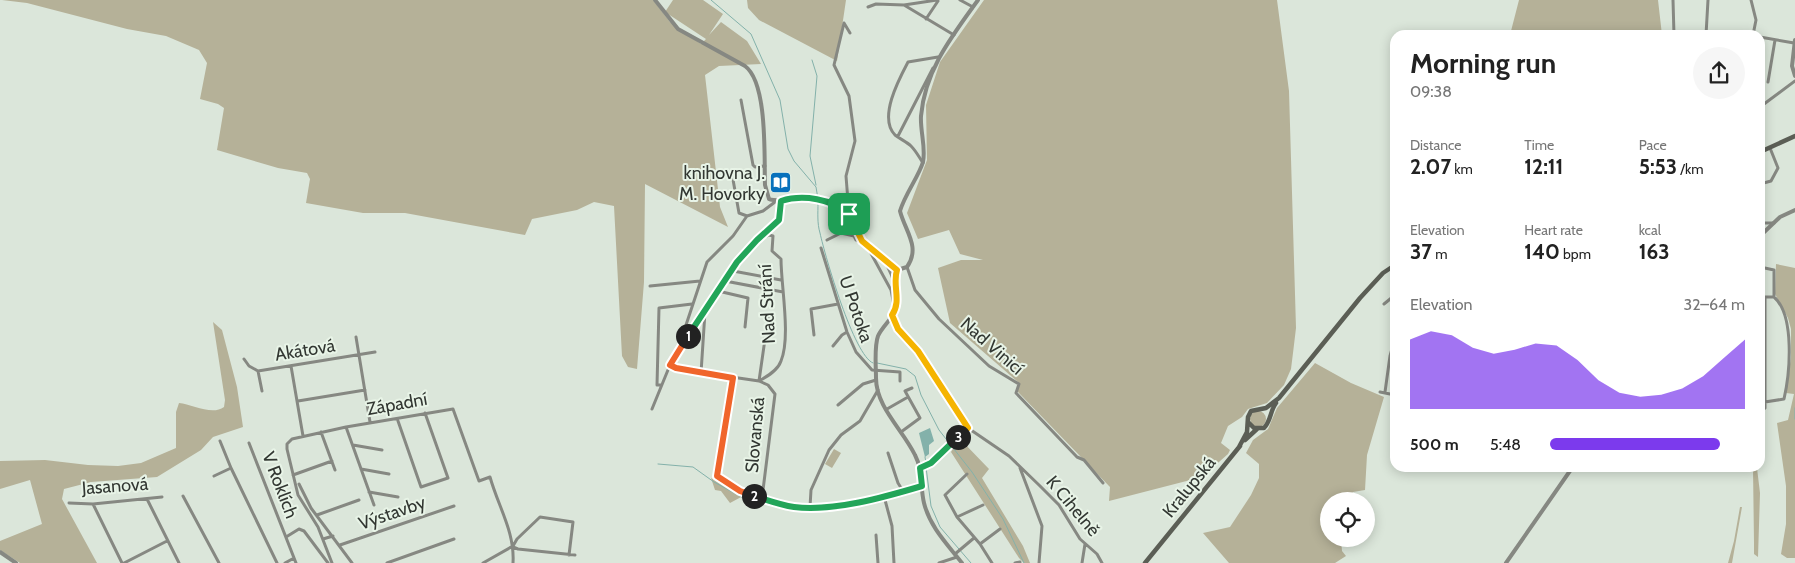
<!DOCTYPE html>
<html lang="en">
<head>
<meta charset="utf-8">
<style>
	body { margin:0; font-family:Cabin,sans-serif; background:#f6f6f6; color:#222; height:100vh; display:flex; flex-direction:column; font-size:19px; white-space:nowrap }
	* { box-sizing:border-box; margin:0 }
	p { font-size:16px; color:#767676 }
	.icon { flex:none; width:28px; height:28px; fill:none; stroke:currentColor; stroke-width:2; stroke-linecap:round; stroke-linejoin:round }
	.map { position:relative; flex:1; overflow:hidden }
	.details { position:absolute; left:1390px; top:30px; width:375px; height:442px; display:flex; flex-direction:column; background:#fff; border-radius:15px; box-shadow:0 2px 12px #0003 }
	.details>* { flex:none }
	.buttons { position:absolute; left:1320px; top:492px; display:grid; gap:10px }
	.buttons a { display:grid; place-items:center; width:55px; height:55px; border-radius:50%; background:#fff; box-shadow:0 2px 12px #0003; font-size:25px }
	.pin { position:absolute; display:grid; place-items:center; width:42px; height:42px; color:#fff; margin:-21px; border-radius:10px; box-shadow:0 2px 8px #0006 }
	.km { position:absolute; width:25px; height:25px; margin:-12px; border-radius:50%; background:#222; color:#fff; font-size:14px; line-height:25px; text-align:center }
	.round { display:grid; place-items:center; flex:none; width:52px; height:52px; border-radius:26px; background:#f6f6f6 }
	.headline { display:flex; align-items:center; justify-content:space-between; height:85px; padding:0 20px }
	h1 { font-size:28px; font-weight:700; line-height:38px }
	.figures { display:grid; grid-template-columns:repeat(3,1fr); gap:8px; height:85px; padding:5px 20px }
	.figures div { display:grid; align-content:center }
	.figures b { font-size:21px; font-weight:700 }
	.figures small { font-size:14px; font-weight:400 }
	.figures p { font-size:14px }
	.chart { height:140px; padding:10px 20px }
	.chart p { display:flex; justify-content:space-between }
	.chart svg { width:100%; height:90px; margin-top:5px; fill:#7c3aed; opacity:.7 }
	ul { padding:0 20px; list-style:none; font-size:16px }
	li { display:grid; grid-template-columns:80px 60px 1fr; align-items:center; height:38px }
	li i { height:12px; border-radius:6px; background:#7c3aed }
	.map>svg:first-child { display:block }
</style>
</head>
<body>
<div class="map">
<svg width="1795" height="563" viewBox="0 0 1795 563">
	<rect width="100%" height="100%" fill="#dbe6da"/>
	<path fill="#b5b198" d="M 2,0 L 653,0 L 670,22 L 701,44 L 706,39 L 665,12 L 673,0 L 703,0 L 723,14 L 709,35 L 721,22 L 747,41 L 761,64 L 719,66 L 705,75 L 720,207 L 728,227 L 645,184 L 644,282 L 637,369 L 628,367 L 622,356 L 614,206 L 594,202 L 577,210 L 532,219 L 525,235 L 405,213 L 363,213 L 306,203 L 310,179 L 307,173 L 278,168 L 217,150 L 224,108 L 218,104 L 200,99 L 207,63 L 199,50 L 166,36 L 127,29 L 27,3 Z
		M 747,0 L 846,0 L 837,61 L 759,20 L 748,8 Z
		M 984,0 L 1277,0 L 1289,91 L 1296,328 L 1293,353 L 1291,369 L 1284,385 L 1267,403 L 1248,409 L 1242,417 L 1228,426 L 1221,443 L 1230,450 L 1228,454 L 1202,477 L 1109,501 L 1110,487 L 1018,392 L 1018,382 L 950,323 L 938,268 L 961,260 L 983,260 L 960,254 L 949,230 L 918,239 L 907,213 L 927,160 L 926,105 L 940,62 Z
		M 1519,0 L 1658,0 L 1662,35 L 1524,35 L 1511,31 Z
		M 1776,264 L 1795,268 L 1795,558 L 1787,558 L 1781,554 L 1786,524 L 1786,486 L 1777,423 L 1788,420 L 1794,394 L 1786,393 L 1791,357 L 1791,329 L 1788,318 L 1775,294 Z
		M 213,322 L 222,330 L 237,387 L 243,427 L 213,437 L 201,450 L 157,477 L 91,482 L 64,489 L 62,499 L 97,563 L 20,563 L 0,550 L 0,541 L 42,524 L 30,480 L 0,489 L 0,461 L 45,460 L 88,465 L 118,466 L 141,463 L 176,448 L 176,412 L 179,403 C 192,404 212,416 224,407 L 225,400 Z
		M 1315,363 L 1351,383 L 1384,397 L 1367,455 L 1365,490 L 1353,492 L 1349,501 L 1329,501 L 1329,539 L 1341,539 L 1342,551 L 1346,556 L 1335,563 L 1229,563 L 1203,533 L 1230,527 L 1251,495 L 1259,478 L 1259,464 L 1246,453 L 1253,440 L 1268,429 L 1277,408 Z
		M1250 419a8 8 0 1 1 16 0a8 8 0 1 1-16 0Z
		M 958,440 L 960,442 L 962,441 L 989,469 L 982,478 L 1023,546 L 1030,563 L 1024,563 L 1019,558 L 951,452 Z
		M 834,449 L 841,453 L 832,468 L 825,464 Z
		M 1753,468 L 1757,468 L 1760,493 L 1758,557 L 1754,554 L 1754,542 Z
		M 711,478 L 743,496 L 730,503 L 721,491 L 715,490 Z
		M 1740,507 L 1742,507 L 1732,563 L 1728,563 L 1734,541 Z"/>
	<path fill="#83b1aa" d="M 930,428 L 934,441 L 929,445 L 929,454 L 925,457 L 919,433 Z"/>
	<g fill="none" stroke-linecap="round" stroke-linejoin="round">
		<path stroke="#83b1aa" stroke-width="1" d="M 711,0 L 751,34 L 780,100 L 788,149 L 794,161 L 816,187 L 818,199
			M 812,60 L 817,76 L 810,156 L 816,185
			M 818,203 C 818,213 817,223 820,233 C 825,256 854,356 873,363
			M 877,363 L 906,369 L 915,376 L 921,395 L 939,430 L 972,472 L 1003,519 L 1024,563
			M 1795,408 L 1795,419
			M 925,457 L 926,463
			M 658,464 L 693,467 L 714,482 L 758,506
			M 926,467 L 931,506 L 940,527 L 971,563"/>
		<path stroke="#868882" stroke-width="3" d="M 960,0 L 973,7
			M 1673,0 L 1674,35
			M 1751,0 L 1756,20 L 1753,35
			M 904,5 L 954,35
			M 868,7 L 876,4 L 904,5 L 937,0
			M 926,19 L 938,1
			M 1706,35 L 1708,0
			M 1760,37 L 1794,43
			M 1768,82 L 1775,40
			M 741,100 L 753,165 L 755,167 L 765,166
			M 1760,107 L 1795,81
			M 898,136 L 933,68
			M 923,163 C 919,157 916,151 911,146 C 907,142 900,139 895,135 C 878,118 899,79 908,62 L 938,57
			M 732,174 L 739,213 L 747,216
			M 1760,184 L 1771,181 L 1778,168 L 1770,148
			M 849,214 L 846,176 L 855,141 L 849,96 L 834,65 L 844,23 L 850,33
			M 1760,223 L 1774,223
			M 854,225 L 854,236 L 856,240 L 862,241
			M 827,240 L 841,233 L 854,236
			M 821,248 L 847,332 L 856,352 L 872,370 L 900,372 L 900,381
			M 868,248 L 891,290 L 895,311
			M 907,267 L 915,290 L 939,319 L 989,366 L 1019,384 L 1016,393 L 1077,457 L 1084,460 L 1103,483
			M 1760,267 L 1774,270 L 1774,297 C 1795,315 1790,373 1784,399 L 1765,402
			M 733,271 L 781,280
			M 725,281 L 783,292
			M 650,286 L 700,281
			M 718,291 L 748,298 L 745,327
			M 1760,297 L 1774,297
			M 1384,304 L 1395,295
			M 892,315 L 898,329 L 917,351 L 968,428 L 1009,456 L 1039,485 L 1059,505 L 1080,539 L 1097,554 L 1102,563
			M 814,335 L 811,309 L 838,304
			M 356,337 L 370,422
			M 685,340 L 686,325 L 707,262 L 733,236 L 747,216 L 763,211 L 775,202
			M 833,346 L 842,335 L 847,332
			M 244,359 L 249,366 L 258,371 L 375,352
			M 670,365 L 677,369 L 759,381 C 768,376 778,370 781,361 C 791,337 781,286 781,259 L 772,251 L 773,236 L 769,235 L 757,240
			M 291,366 L 303,436
			M 258,371 L 262,391
			M 701,373 L 705,312
			M 733,378 L 717,476 C 790,522 843,509 922,486
			M 661,385 L 657,385 L 659,308 L 692,304
			M 1380,392 L 1395,395
			M 1385,392 L 1390,356 L 1395,338
			M 298,401 L 365,390
			M 838,405 L 863,384 L 876,380
			M 652,409 L 670,365 L 737,263 L 757,240 L 779,219 L 781,201
			M 887,409 L 908,397
			M 1760,412 L 1765,408 L 1765,297
			M 398,421 L 421,487 L 448,478 L 425,413
			M 346,427 L 453,409 L 479,481 L 490,477 C 498,506 515,532 513,563
			M 321,432 L 335,470
			M 901,432 L 920,418 L 905,391 L 912,388
			M 220,441 L 231,468 L 277,563
			M 249,443 L 296,563
			M 353,445 L 382,450
			M 888,453 L 898,483 L 903,491
			M 920,468 L 931,463 L 968,428
			M 1020,468 L 1042,526 L 1039,563
			M 361,469 L 389,474
			M 967,474 L 945,495 L 957,517 L 980,544 L 992,563
			M 293,475 L 332,461
			M 214,476 L 231,468
			M 299,484 L 311,508 L 352,563
			M 369,492 L 398,497
			M 183,496 L 219,563
			M 762,498 L 775,394 L 768,385 L 759,381 L 768,318
			M 147,499 L 179,563
			M 885,500 L 892,526 L 894,563
			M 69,503 L 93,504 L 162,497
			M 93,504 L 122,563
			M 810,507 L 811,490 L 829,450 L 841,435 L 860,421 L 878,390
			M 317,515 L 359,500
			M 957,517 L 983,505
			M 876,535 L 878,563
			M 286,537 L 299,529 L 304,531 L 328,563
			M 323,539 L 333,536
			M 980,544 L 1000,529
			M 340,545 L 454,506
			M 513,547 L 518,549 L 575,555
			M 955,554 L 974,538
			M 124,563 L 167,541
			M 285,563 L 294,558
			M 332,563 L 318,527 L 298,495 L 287,449 L 287,444 L 292,439 L 346,427 L 374,505
			M 387,563 L 454,539
			M 483,563 L 513,546 L 517,539 L 540,517 L 573,522 L 569,555
			M 939,563 L 957,557
			M 1015,563 L 1020,562
			M 1082,563 L 1085,544"/>
		<path stroke="#868882" stroke-width="4" d="M 655,0 L 678,29 L 745,66 C 768,83 764,158 765,185 L 769,199 C 776,203 815,196 834,204 C 856,215 851,227 864,243 C 873,254 886,263 897,270
			M 1795,40 L 1792,66 L 1795,76
			M 1760,236 L 1780,217 L 1795,210
			M 887,264 C 893,276 902,297 895,311 C 891,320 882,327 878,336 C 874,347 876,366 876,378 C 876,407 903,430 915,455 C 923,470 920,486 924,503 C 930,527 947,544 962,563
			M 897,270 L 907,267 C 921,247 905,231 900,211 C 905,194 919,176 923,162 C 926,147 920,131 921,116 C 925,70 952,36 978,0
			M 0,552 L 16,563
			M 1506,563 L 1572,468"/>
		<path stroke="#5b5e55" stroke-width="4.5" d="M 1760,152 L 1795,136
			M 1248,422 L 1254,428 L 1264,428 C 1271,421 1270,411 1276,403
			M 1245,440 L 1257,429
			M 1239,447 L 1247,432 L 1248,417 L 1251,411 L 1266,408 L 1279,398 L 1360,298 L 1383,273 L 1395,265
			M 1145,563 L 1240,446"/>
	</g>
	<g fill="none" stroke-linecap="round" stroke-linejoin="round">
		<defs>
			<path id="split-1" d="M 688,336 L 737,262 L 757,240 L 779,220 L 781,201 C 803,194 832,199 849,214"/>
			<path id="split-2" d="M 688,336 L 670,365 L 676,368 L 733,378 L 717,476 L 740,491 L 754,496"/>
			<path id="split-3" d="M 754,496 C 767,500 780,505 794,507 C 833,512 885,497 922,486 L 920,468 L 931,463 L 958,437"/>
			<path id="split-4" d="M 849,214 L 862,241 L 897,270 C 892,285 902,301 892,315 L 898,329 L 918,351 L 968,428 L 958,437"/>
		</defs>
		<use href="#split-1" stroke="#fff" stroke-width="10"/>
		<use href="#split-2" stroke="#fff" stroke-width="10"/>
		<use href="#split-3" stroke="#fff" stroke-width="10"/>
		<use href="#split-4" stroke="#fff" stroke-width="10"/>
		<use href="#split-1" stroke="#22a559" stroke-width="6"/>
		<use href="#split-2" stroke="#f0652b" stroke-width="6"/>
		<use href="#split-3" stroke="#22a559" stroke-width="6"/>
		<use href="#split-4" stroke="#f5b400" stroke-width="6"/>
	</g>
	<defs>
		<symbol id="library-square" viewBox="-11 -11 22 22"><rect x="-9" y="-9" width="18" height="18" rx="4" fill="#0871bc" stroke="#e8f4e7"/><path d="M-6-4Q-3-5.5-.7-3.5V5Q-3 3-6 4ZM6-4Q3-5.5 .7-3.5V5Q3 3 6 4Z" fill="#fff"/></symbol>
	</defs>
	<g fill-rule="evenodd">
		<use href="#library-square" x="768" y="170" width="25" height="25"/>
	</g>
	<g text-anchor="middle" dominant-baseline="central" stroke-width="4" stroke-linejoin="round" paint-order="stroke">
		<g font-size="18" fill="#323732" stroke="#e8f4e7" text-anchor="end">
			<text x="765" y="173">knihovna J.<tspan x="765" dy="21">M. Hovorky</tspan></text>
		</g>
		<g font-size="18" fill="#323732" stroke="#e8f4e7">
			<text transform="translate(767 304) rotate(-93)">Nad Strání</text>
			<text transform="translate(856 309) rotate(71)">U Potoka</text>
			<text transform="translate(992 346) rotate(41)">Nad Vinicí</text>
			<text transform="translate(305 350) rotate(-9)">Akátová</text>
			<text transform="translate(397 404) rotate(-10)">Západní</text>
			<text transform="translate(755 435) rotate(-85)">Slovanská</text>
			<text transform="translate(280 485) rotate(69)">V Roklích</text>
			<text transform="translate(115 486) rotate(-4)">Jasanová</text>
			<text transform="translate(1189 487) rotate(-51)">Kralupská</text>
			<text transform="translate(1073 506) rotate(50)">K Cihelně</text>
			<text transform="translate(392 513) rotate(-19)">Výstavby</text>
		</g>
	</g>
</svg>
<div class="buttons">
<a><svg class="icon" aria-label="locate" viewBox="0 0 24 24"><circle cx="12" cy="12" r="6"/><path d="M12 2v4M12 18v4M2 12h4M18 12h4"/></svg></a>
</div>
<div class="pin" style="left:849px;top:214px;background:#1e9e55"><svg class="icon" aria-label="arrive" viewBox="0 0 24 24"><path d="M6 21V4h12l-3 4 3 4H6"/></svg></div>
<b class="km" style="left:688px;top:336px">1</b>
<b class="km" style="left:754px;top:496px">2</b>
<b class="km" style="left:958px;top:437px">3</b>
<section class="details">
<div class="headline"><div><h1>Morning run</h1><p>09:38</p></div><a class="round"><svg class="icon" aria-label="share" viewBox="0 0 24 24"><path d="M12 15V3M7 8l5-5 5 5M5 13v7h14v-7"/></svg></a></div>
<div class="figures">
<div><p>Distance</p><b>2.07<small> km</small></b></div>
<div><p>Time</p><b>12:11</b></div>
<div><p>Pace</p><b>5:53<small> /km</small></b></div>
</div>
<div class="figures">
<div><p>Elevation</p><b>37<small> m</small></b></div>
<div><p>Heart rate</p><b>140<small> bpm</small></b></div>
<div><p>kcal</p><b>163</b></div>
</div>
<div class="chart"><p><span>Elevation</span>32–64 m</p>
<svg viewBox="0 0 160 44" preserveAspectRatio="none"><path d="M0 44V10L10 6L20 8L30 14L40 17L50 15L60 12L70 13L80 20L90 30L100 36L110 38L120 37L130 34L140 28L150 19L160 10V44z"/></svg>
</div>
<ul>
<li><b>500 m</b>5:48<i style="width:87%"></i></li>
</ul>
</section>
</div>
</body>
</html>
